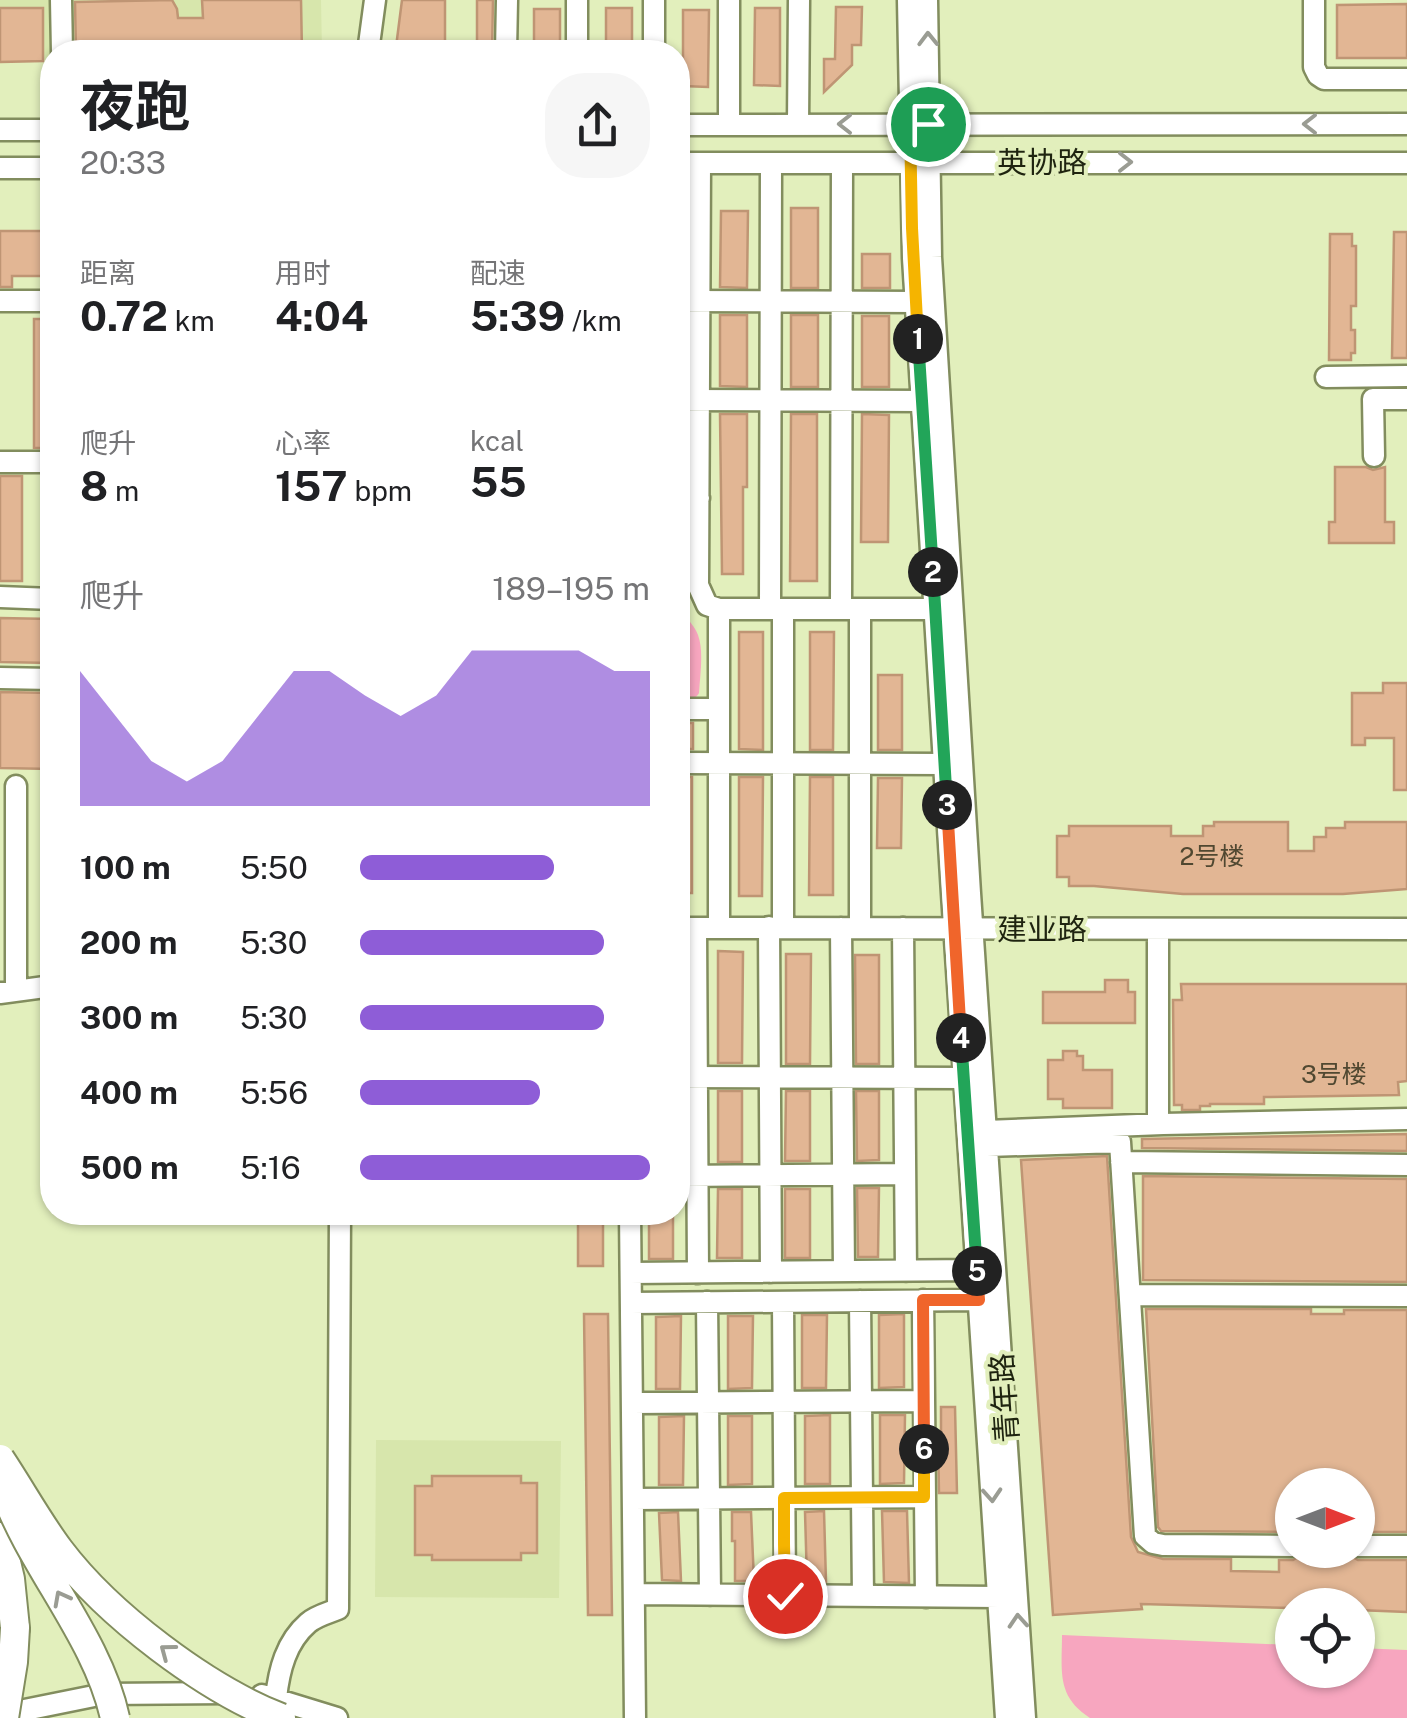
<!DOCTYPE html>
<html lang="zh">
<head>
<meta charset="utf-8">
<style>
	body { margin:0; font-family:"Public Sans","Noto Sans SC",sans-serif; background:#f6f6f6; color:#202124; height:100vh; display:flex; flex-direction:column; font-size:38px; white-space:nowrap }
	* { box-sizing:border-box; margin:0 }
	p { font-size:32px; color:#757577 }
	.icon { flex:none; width:55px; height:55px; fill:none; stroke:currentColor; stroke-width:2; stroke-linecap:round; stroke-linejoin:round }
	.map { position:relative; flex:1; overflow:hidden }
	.drawer { position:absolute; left:40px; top:40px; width:650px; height:1185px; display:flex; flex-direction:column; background:#fff; border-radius:40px; box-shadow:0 2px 8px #0004 }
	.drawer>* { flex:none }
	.needle { width:65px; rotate:90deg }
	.buttons { position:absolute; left:1275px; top:1468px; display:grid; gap:20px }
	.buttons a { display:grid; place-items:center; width:100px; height:100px; border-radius:50%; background:#fff; box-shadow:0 2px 8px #0004; font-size:50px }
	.pin { position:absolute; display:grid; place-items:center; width:85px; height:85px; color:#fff; margin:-42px; border:5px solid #fff; border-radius:50%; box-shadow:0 2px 10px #0007 }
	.km { position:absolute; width:50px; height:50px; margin:-25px; border-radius:50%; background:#222; color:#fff; font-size:28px; line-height:50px; text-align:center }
	.round { display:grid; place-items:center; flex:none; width:105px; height:105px; border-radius:40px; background:#f6f6f6 }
	.summary { display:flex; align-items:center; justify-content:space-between; height:170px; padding:0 40px }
	h1 { font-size:55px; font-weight:700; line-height:75px }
	.figures { display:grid; grid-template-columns:repeat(3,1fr); gap:15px; height:170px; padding:10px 40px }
	.figures div { display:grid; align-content:center }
	.figures b { font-size:42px; font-weight:700 }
	.figures small { font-size:28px; font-weight:400 }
	.figures p { font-size:28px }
	.chart { height:280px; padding:20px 40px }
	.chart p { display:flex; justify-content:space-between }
	.chart svg { width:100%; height:180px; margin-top:10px; fill:#8e5dd7; opacity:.7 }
	ul { padding:0 40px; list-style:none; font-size:32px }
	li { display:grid; grid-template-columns:160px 120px 1fr; align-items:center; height:75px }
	li i { height:25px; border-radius:12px; background:#8e5dd7 }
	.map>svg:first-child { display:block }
</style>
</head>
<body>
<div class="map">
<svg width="1407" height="1718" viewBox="0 0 1407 1718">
	<rect width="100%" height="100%" fill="#e2efbc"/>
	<path fill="#d7e6ac" d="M 0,0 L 321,0 L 322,52 L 52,52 L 52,60 L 0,60 Z
		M 376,1440 L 561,1441 L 559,1598 L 375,1597 Z"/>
	<path fill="#f7a6bf" d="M 678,510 L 682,511 L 687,518 L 686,614 C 689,623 695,626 698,635 C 704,651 700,675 699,693 C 695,701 686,699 678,699 Z
		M 1062,1635 L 1292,1645 L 1292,1670 L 1358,1670 L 1358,1648 L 1407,1650 L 1407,1718 L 1090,1718 C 1056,1696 1062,1671 1062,1635 Z"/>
	<path fill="#e2b694" stroke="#bf9574" stroke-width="2.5" d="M 172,0 L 177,9 L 178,18 L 203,18 L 202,0 L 301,0 L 302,52 L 76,52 L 75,2 Z
		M 402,0 L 445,0 L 445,52 L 400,52 L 396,47 Z
		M 477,0 L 493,0 L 492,52 L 477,52 Z
		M 1407,4 L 1407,58 L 1337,58 L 1337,5 Z
		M 836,7 L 862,7 L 861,45 L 852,45 L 852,65 L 824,92 L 824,59 L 835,59 Z
		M 0,8 L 43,8 L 43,61 L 0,62 Z
		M 606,8 L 632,8 L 632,52 L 606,52 Z
		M 755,8 L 780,8 L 780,86 L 754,85 Z
		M 534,9 L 560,9 L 560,48 L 534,48 Z
		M 683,10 L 709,10 L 708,87 L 683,86 Z
		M 791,208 L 818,208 L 818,288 L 791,288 Z
		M 721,211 L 748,211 L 747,288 L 720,287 Z
		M 0,231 L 52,231 L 52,276 L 12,276 L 12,287 L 0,287 Z
		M 1394,232 L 1407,232 L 1407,358 L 1392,358 Z
		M 1330,234 L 1352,234 L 1352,246 L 1356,246 L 1356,306 L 1351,306 L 1351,330 L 1355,330 L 1355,353 L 1351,353 L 1351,360 L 1329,360 Z
		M 862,254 L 890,254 L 890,288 L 862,288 Z
		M 720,315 L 747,315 L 747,387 L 720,386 Z
		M 791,315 L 818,315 L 818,387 L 791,387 Z
		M 862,316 L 889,316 L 889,387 L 862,387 Z
		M 34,319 L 52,319 L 52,448 L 34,448 Z
		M 720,414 L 747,414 L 747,487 L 743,487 L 743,574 L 722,574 Z
		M 791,414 L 817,414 L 817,581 L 790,581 Z
		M 862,414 L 889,415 L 888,542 L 861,542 Z
		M 1335,467 L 1366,467 L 1373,470 L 1385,467 L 1385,522 L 1394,522 L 1394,543 L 1329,543 L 1329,522 L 1335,522 Z
		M 0,476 L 22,476 L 22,581 L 0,581 Z
		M 0,618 L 52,619 L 52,663 L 0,662 Z
		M 739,632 L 763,632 L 763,750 L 739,749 Z
		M 810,632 L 834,632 L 833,750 L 810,750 Z
		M 878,675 L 902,675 L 902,750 L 878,750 Z
		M 1383,683 L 1407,683 L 1407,790 L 1394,790 L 1394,738 L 1365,738 L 1365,745 L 1352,745 L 1352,693 L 1383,693 Z
		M 0,692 L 52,693 L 52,769 L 0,768 Z
		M 678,723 L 693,723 L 693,749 L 678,749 Z
		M 678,777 L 692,777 L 692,893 L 678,893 Z
		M 739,777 L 763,777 L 762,896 L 739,896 Z
		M 810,777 L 833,777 L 833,895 L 809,895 Z
		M 878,778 L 902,778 L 901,848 L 877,848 Z
		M 1214,822 L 1288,822 L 1288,851 L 1314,851 L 1314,837 L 1326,837 L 1326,828 L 1345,828 L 1345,822 L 1407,822 L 1407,889 L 1343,894 L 1183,894 L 1094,886 L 1069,886 L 1069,877 L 1057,877 L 1057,836 L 1069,836 L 1069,826 L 1171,826 L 1171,836 L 1203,836 L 1203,826 L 1214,826 Z
		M 718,951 L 743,952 L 742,1063 L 718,1063 Z
		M 786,954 L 811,954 L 810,1064 L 786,1064 Z
		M 855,955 L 879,955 L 879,1064 L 856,1064 Z
		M 1105,980 L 1128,980 L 1128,992 L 1135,992 L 1135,1023 L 1043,1023 L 1043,992 L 1105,992 Z
		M 1181,984 L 1407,984 L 1407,1081 L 1398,1082 L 1399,1095 L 1264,1097 L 1264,1104 L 1210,1104 L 1210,1106 L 1200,1106 L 1200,1110 L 1182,1110 L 1182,1105 L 1174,1105 L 1173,1000 L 1182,1000 Z
		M 1063,1051 L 1077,1051 L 1077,1056 L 1083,1056 L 1083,1070 L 1112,1070 L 1112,1108 L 1063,1108 L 1063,1099 L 1048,1099 L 1048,1060 L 1063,1060 Z
		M 718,1091 L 742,1091 L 742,1162 L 718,1162 Z
		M 786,1091 L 810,1091 L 810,1161 L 785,1161 Z
		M 856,1091 L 879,1091 L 879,1160 L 857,1161 Z
		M 1407,1134 L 1407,1151 L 1142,1148 L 1142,1139 Z
		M 1107,1156 L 1131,1537 L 1138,1552 L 1163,1559 L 1231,1559 L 1231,1571 L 1279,1572 L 1279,1560 L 1293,1560 L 1303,1554 L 1347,1554 L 1358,1560 L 1407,1560 L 1407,1612 L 1358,1610 L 1358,1605 L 1292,1605 L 1292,1608 L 1141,1604 L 1142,1609 L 1053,1615 L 1021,1160 Z
		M 1143,1176 L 1407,1179 L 1407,1282 L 1143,1280 Z
		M 857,1188 L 879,1188 L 878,1257 L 858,1257 Z
		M 718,1189 L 742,1189 L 742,1258 L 717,1258 Z
		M 785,1189 L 810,1189 L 810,1258 L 785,1258 Z
		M 578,1212 L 603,1212 L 603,1266 L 578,1266 Z
		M 649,1212 L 673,1212 L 673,1259 L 649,1259 Z
		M 1146,1309 L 1311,1309 L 1311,1314 L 1344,1314 L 1344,1310 L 1407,1310 L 1407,1532 L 1358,1532 L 1358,1485 L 1292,1485 L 1292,1532 L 1161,1531 L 1158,1527 Z
		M 584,1314 L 608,1314 L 612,1615 L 588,1615 Z
		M 904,1314 L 904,1387 L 879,1388 L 879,1315 Z
		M 802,1315 L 827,1315 L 826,1388 L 802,1388 Z
		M 681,1316 L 680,1389 L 656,1389 L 656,1317 Z
		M 728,1316 L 753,1316 L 752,1388 L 728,1389 Z
		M 941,1407 L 955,1407 L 957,1493 L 939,1493 L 938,1438 L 941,1438 Z
		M 830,1415 L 830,1484 L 805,1484 L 805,1416 Z
		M 880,1415 L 905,1415 L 904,1483 L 880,1484 Z
		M 684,1416 L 683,1485 L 659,1485 L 659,1417 Z
		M 728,1416 L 752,1416 L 752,1484 L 728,1485 Z
		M 432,1476 L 521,1476 L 521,1483 L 537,1483 L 537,1553 L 521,1553 L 521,1560 L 432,1560 L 432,1555 L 415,1555 L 415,1486 L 432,1486 Z
		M 824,1511 L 826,1582 L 807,1582 L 805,1512 Z
		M 882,1511 L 907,1511 L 909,1583 L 884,1582 Z
		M 678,1512 L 681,1581 L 662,1580 L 659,1513 Z
		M 732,1512 L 751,1512 L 754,1581 L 735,1581 L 735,1541 L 732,1541 Z"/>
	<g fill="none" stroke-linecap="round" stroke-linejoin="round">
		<defs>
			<path id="minor" d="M 61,0 L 62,52
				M 908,0 L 913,258 L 952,894 L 1006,1718
				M 927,0 L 931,257 L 970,893 L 1025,1718
				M 1314,0 L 1314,67 L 1318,75 L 1324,79 L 1407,79
				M 368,52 L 375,0
				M 506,52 L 507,0
				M 577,52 L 577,0
				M 654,52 L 654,0
				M 798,124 L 799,0
				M 678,125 L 1407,124
				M 729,125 L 729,0
				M 0,130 L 52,130
				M 678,163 L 1407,163
				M 700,163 L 698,585 L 707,605 L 719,609 L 935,609
				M 0,168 L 52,168
				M 0,301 L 52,301
				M 678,301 L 916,302
				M 1326,377 L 1407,376
				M 678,400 L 922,401
				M 1374,456 L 1373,399 L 1407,399
				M 0,462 L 52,462
				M 678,498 L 699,498
				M 0,597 L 52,599
				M 719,609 L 719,928
				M 770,609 L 771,163
				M 783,609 L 783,927
				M 841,609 L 842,163
				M 860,609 L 860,928
				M 0,678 L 52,679
				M 678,709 L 719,709
				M 678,763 L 944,764
				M 16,786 L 16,991
				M 769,927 L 771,1272
				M 678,928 L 1407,929
				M 696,928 L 698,1273
				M 841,928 L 844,1271
				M 903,928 L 906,1271
				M 1158,929 L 1158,1124
				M 0,993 L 52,986
				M 678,1077 L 964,1078
				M 986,1131 L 1163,1124 L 1407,1119
				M 987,1146 L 1120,1142 L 1145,1536 L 1153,1543 L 1163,1545 L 1292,1546
				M 1121,1162 L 1407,1165
				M 678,1176 L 905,1174
				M 630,1212 L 635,1718
				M 631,1273 L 977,1270
				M 1130,1295 L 1407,1296
				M 923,1300 L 926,1597
				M 860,1301 L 863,1596
				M 707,1302 L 710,1595
				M 783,1302 L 785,1596
				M 632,1303 L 979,1300
				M 632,1403 L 924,1401
				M 633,1499 L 925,1497
				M 1358,1546 L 1407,1546
				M 634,1594 L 998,1597
				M 262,1695 L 337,1718
				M 276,1698 C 279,1670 286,1642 308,1623 C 316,1616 328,1613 338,1609 L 340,1212
				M 0,1715 L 104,1694 L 229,1693"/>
			<path id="highway" d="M 0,1537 L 10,1579 L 15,1628"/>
		</defs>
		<use href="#minor" stroke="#828d5e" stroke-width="25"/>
		<use href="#highway" stroke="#828d5e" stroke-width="32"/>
		<use href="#minor" stroke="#fff" stroke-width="20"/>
		<use href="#highway" stroke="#fff" stroke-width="28"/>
		<defs>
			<path id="highway-bridge" d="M 0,1459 C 20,1489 38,1522 59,1550 C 108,1615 206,1689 281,1718
				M 5,1491 C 32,1567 98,1638 115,1718
				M 4,1718 L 13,1662 L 15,1628"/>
		</defs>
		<use href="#highway-bridge" stroke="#828d5e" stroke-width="32" stroke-linecap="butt"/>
		<use href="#highway-bridge" stroke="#fff" stroke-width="28"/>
	</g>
	<defs><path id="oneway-chevron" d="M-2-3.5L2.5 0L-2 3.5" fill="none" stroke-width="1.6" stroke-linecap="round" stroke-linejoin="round" transform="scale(2.5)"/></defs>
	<g stroke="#9a9c93">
		<use href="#oneway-chevron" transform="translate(928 39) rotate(-91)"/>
		<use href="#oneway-chevron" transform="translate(845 124) rotate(180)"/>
		<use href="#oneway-chevron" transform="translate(1310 124) rotate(-180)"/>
		<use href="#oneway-chevron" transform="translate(1125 162)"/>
		<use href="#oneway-chevron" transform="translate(992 1495) rotate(86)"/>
		<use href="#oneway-chevron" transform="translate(61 1598) rotate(-118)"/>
		<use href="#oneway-chevron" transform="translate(1018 1621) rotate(-94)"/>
		<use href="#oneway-chevron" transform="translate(167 1651) rotate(-143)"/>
	</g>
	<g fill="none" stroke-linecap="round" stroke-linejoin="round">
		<defs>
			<path id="split-1" d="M 918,339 L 912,228 L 910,124 L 928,124"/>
			<path id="split-2" d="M 918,339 L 933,572"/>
			<path id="split-3" d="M 933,572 L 947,805"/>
			<path id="split-4" d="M 947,805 L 961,1038"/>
			<path id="split-5" d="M 961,1038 L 977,1271"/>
			<path id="split-6" d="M 924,1449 L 923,1300 L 979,1300 L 977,1271"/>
			<path id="split-7" d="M 784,1543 L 784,1498 L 924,1497 L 924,1449"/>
			<path id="split-8" d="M 784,1543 L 785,1596"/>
		</defs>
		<use href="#split-1" stroke="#fff" stroke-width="20"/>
		<use href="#split-2" stroke="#fff" stroke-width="20"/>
		<use href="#split-3" stroke="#fff" stroke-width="20"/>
		<use href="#split-4" stroke="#fff" stroke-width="20"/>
		<use href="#split-5" stroke="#fff" stroke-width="20"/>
		<use href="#split-6" stroke="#fff" stroke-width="20"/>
		<use href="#split-7" stroke="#fff" stroke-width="20"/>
		<use href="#split-8" stroke="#fff" stroke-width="20"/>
		<use href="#split-1" stroke="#f5b400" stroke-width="12"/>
		<use href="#split-2" stroke="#22a559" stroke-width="12"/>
		<use href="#split-3" stroke="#22a559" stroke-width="12"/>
		<use href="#split-4" stroke="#f0652b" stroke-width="12"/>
		<use href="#split-5" stroke="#22a559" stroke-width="12"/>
		<use href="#split-6" stroke="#f0652b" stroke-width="12"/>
		<use href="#split-7" stroke="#f5b400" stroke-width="12"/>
		<use href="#split-8" stroke="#f5b400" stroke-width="12"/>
	</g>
	<g text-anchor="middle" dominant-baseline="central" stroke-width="8" stroke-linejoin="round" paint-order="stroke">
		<g font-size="25" fill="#504831">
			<text x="1212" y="856">2号楼</text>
			<text x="1334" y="1074">3号楼</text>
		</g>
		<g font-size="30" fill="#1f2410" stroke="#e2efbc">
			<text x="1042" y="162">英协路</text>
			<text x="1042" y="929">建业路</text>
			<text transform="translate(1004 1398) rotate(-94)">青年路</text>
		</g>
	</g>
</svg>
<div class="buttons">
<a><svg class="needle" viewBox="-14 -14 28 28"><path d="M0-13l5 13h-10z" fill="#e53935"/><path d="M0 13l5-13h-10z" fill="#757577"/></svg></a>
<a><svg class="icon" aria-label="locate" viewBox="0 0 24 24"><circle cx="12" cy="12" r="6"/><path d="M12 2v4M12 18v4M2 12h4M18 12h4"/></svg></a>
</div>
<div class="pin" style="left:928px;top:124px;background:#1e9e55"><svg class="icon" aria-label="arrive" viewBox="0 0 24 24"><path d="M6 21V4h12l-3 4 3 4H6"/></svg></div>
<div class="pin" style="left:785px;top:1596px;background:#d93025"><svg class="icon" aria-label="check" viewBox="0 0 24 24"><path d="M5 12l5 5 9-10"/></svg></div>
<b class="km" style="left:918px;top:339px">1</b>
<b class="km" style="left:933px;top:572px">2</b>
<b class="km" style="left:947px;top:805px">3</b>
<b class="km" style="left:961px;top:1038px">4</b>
<b class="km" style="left:977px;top:1271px">5</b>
<b class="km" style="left:924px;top:1449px">6</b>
<section class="drawer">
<div class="summary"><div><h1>夜跑</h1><p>20:33</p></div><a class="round"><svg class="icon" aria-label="share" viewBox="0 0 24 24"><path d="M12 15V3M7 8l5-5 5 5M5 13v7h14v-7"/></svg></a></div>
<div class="figures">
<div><p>距离</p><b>0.72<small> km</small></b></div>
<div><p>用时</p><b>4:04</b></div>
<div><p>配速</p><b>5:39<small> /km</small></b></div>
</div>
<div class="figures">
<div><p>爬升</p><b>8<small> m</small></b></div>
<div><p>心率</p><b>157<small> bpm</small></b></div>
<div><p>kcal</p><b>55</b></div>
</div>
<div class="chart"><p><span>爬升</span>189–195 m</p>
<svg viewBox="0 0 160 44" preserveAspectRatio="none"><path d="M0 44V11L10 22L20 33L30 38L40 33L50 22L60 11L70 11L80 17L90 22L100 17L110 6L120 6L130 6L140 6L150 11L160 11V44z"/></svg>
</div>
<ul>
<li><b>100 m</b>5:50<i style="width:67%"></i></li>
<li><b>200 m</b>5:30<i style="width:84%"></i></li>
<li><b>300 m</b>5:30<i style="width:84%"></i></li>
<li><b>400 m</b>5:56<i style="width:62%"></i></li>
<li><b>500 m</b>5:16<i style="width:100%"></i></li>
</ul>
</section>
</div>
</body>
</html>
